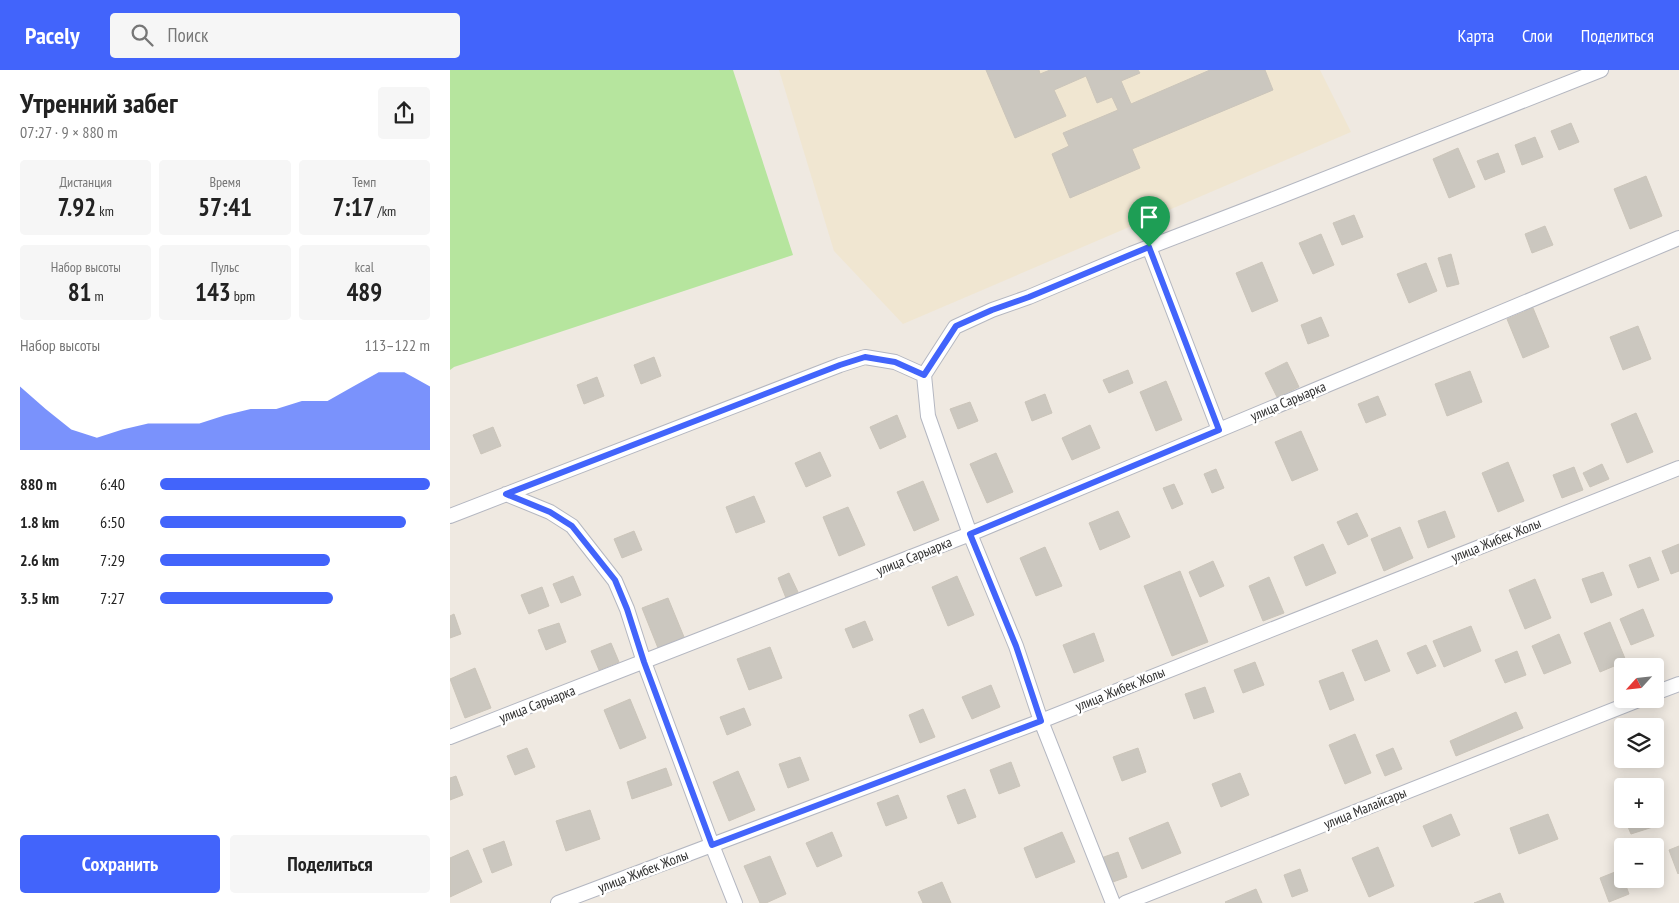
<!DOCTYPE html>
<html lang="ru">
<head>
<meta charset="utf-8">
<style>
	body { margin:0; font-family:"PT Sans Narrow",sans-serif; background:#f6f6f6; color:#222; height:100vh; display:flex; flex-direction:column; font-size:19px; white-space:nowrap }
	* { box-sizing:border-box; margin:0 }
	p { font-size:16px; color:#767676 }
	.icon { flex:none; width:28px; height:28px; fill:none; stroke:currentColor; stroke-width:2; stroke-linecap:round; stroke-linejoin:round }
	.map { position:relative; flex:1; overflow:hidden }
	.side { display:flex; flex-direction:column; background:#fff; width:450px }
	.side>* { flex:none }
	.needle { width:32px; rotate:243deg }
	.buttons { position:absolute; left:1164px; top:588px; display:grid; gap:10px }
	.buttons a { display:grid; place-items:center; width:50px; height:50px; border-radius:5px; background:#fff; box-shadow:0 2px 12px #0003; font-size:25px }
	.pin { position:absolute; display:grid; place-items:center; width:42px; height:42px; color:#fff; margin:-51px -21px; border-radius:50% 50% 50% 0; rotate:-45deg; box-shadow:0 0 5px #0007 }
	.pin .icon { rotate:45deg }
	.round { display:grid; place-items:center; flex:none; width:52px; height:52px; border-radius:5px; background:#f6f6f6 }
	.summary { display:flex; align-items:center; justify-content:space-between; height:85px; padding:0 20px }
	h1 { font-size:28px; font-weight:700; line-height:38px }
	.metrics { display:grid; grid-template-columns:repeat(3,1fr); gap:8px; height:85px; padding:5px 20px }
	.metrics div { display:grid; align-content:center; border-radius:5px; background:#f6f6f6; text-align:center }
	.metrics b { font-size:25px; font-weight:700 }
	.metrics small { font-size:14px; font-weight:400 }
	.metrics p { font-size:14px }
	.chart { height:140px; padding:10px 20px }
	.chart p { display:flex; justify-content:space-between }
	.chart svg { width:100%; height:90px; margin-top:5px; fill:#4264fb; opacity:.7 }
	.primary-button { display:flex; gap:10px; margin-top:auto; padding:10px 20px }
	.primary-button a { flex:1; height:58px; border-radius:5px; background:#4264fb; color:#fff; font-size:20px; font-weight:700; line-height:58px; text-align:center }
	.primary-button a+a { background:#f6f6f6; color:#222 }
	ul { padding:0 20px; list-style:none; font-size:16px }
	li { display:grid; grid-template-columns:80px 60px 1fr; align-items:center; height:38px }
	li i { height:12px; border-radius:6px; background:#4264fb }
	header { display:flex; align-items:center; gap:30px; box-sizing:border-box; height:70px; padding:0 25px; background:#4264fb; color:#fff }
	header strong { font-size:24px }
	nav { display:flex; gap:28px; margin-inline-start:auto; font-size:18px }
	.search { width:350px; height:45px; background:#f6f6f6; display:flex; align-items:center; gap:12px; box-sizing:border-box; padding:0 18px; border-radius:5px; color:#767676; font-size:19px }
	main { display:flex; flex:1; min-height:0 }
	.map>svg:first-child { display:block }
</style>
</head>
<body>
<header>
<strong>Pacely</strong>
<div class="search"><svg class="icon" aria-label="search" viewBox="0 0 24 24"><circle cx="10" cy="10" r="6"/><path d="M15 15l6 6"/></svg>Поиск</div>
<nav><a>Карта</a><a>Слои</a><a>Поделиться</a></nav>
</header>
<main>
<section class="side">
<div class="summary"><div><h1>Утренний забег</h1><p>07:27 · 9 × 880 m</p></div><a class="round"><svg class="icon" aria-label="share" viewBox="0 0 24 24"><path d="M12 15V3M7 8l5-5 5 5M5 13v7h14v-7"/></svg></a></div>
<div class="metrics">
<div><p>Дистанция</p><b>7.92<small> km</small></b></div>
<div><p>Время</p><b>57:41</b></div>
<div><p>Темп</p><b>7:17<small> /km</small></b></div>
</div>
<div class="metrics">
<div><p>Набор высоты</p><b>81<small> m</small></b></div>
<div><p>Пульс</p><b>143<small> bpm</small></b></div>
<div><p>kcal</p><b>489</b></div>
</div>
<div class="chart"><p><span>Набор высоты</span>113–122 m</p>
<svg viewBox="0 0 160 44" preserveAspectRatio="none"><path d="M0 44V13L10 24L20 34L30 38L40 34L50 31L60 31L70 31L80 27L90 24L100 24L110 20L120 20L130 13L140 6L150 6L160 13V44z"/></svg>
</div>
<ul>
<li><b>880 m</b>6:40<i style="width:100%"></i></li>
<li><b>1.8 km</b>6:50<i style="width:91%"></i></li>
<li><b>2.6 km</b>7:29<i style="width:63%"></i></li>
<li><b>3.5 km</b>7:27<i style="width:64%"></i></li>
</ul>
<div class="primary-button"><a>Сохранить</a><a>Поделиться</a></div>
</section>
<div class="map">
<svg width="1229" height="833" viewBox="0 0 1229 833">
	<rect width="100%" height="100%" fill="#efe9e1"/>
	<path fill="#f0e6d1" d="M 329,0 L 870,0 L 901,62 L 453,254 L 384,181 Z"/>
	<path fill="#b6e59e" d="M 0,0 L 283,0 L 343,185 L 4,297 L 0,300 Z"/>
	<path fill="#cbc7bf" stroke="#cbc5ba" d="M 536,0 L 589,0 L 590,4 L 600,0 L 688,0 L 690,3 L 671,11 L 681,34 L 760,0 L 815,0 L 823,20 L 682,79 L 690,98 L 620,128 L 602,84 L 619,76 L 613,63 L 668,40 L 662,27 L 647,33 L 636,6 L 604,20 L 616,46 L 565,68 Z
		M 1121,53 L 1129,72 L 1109,80 L 1101,61 Z
		M 1085,67 L 1093,87 L 1072,95 L 1065,75 Z
		M 1008,78 L 1025,117 L 999,128 L 983,89 Z
		M 1048,83 L 1055,102 L 1035,110 L 1027,91 Z
		M 1196,106 L 1212,146 L 1180,159 L 1164,119 Z
		M 904,145 L 913,167 L 892,175 L 883,153 Z
		M 1095,156 L 1103,175 L 1082,183 L 1075,164 Z
		M 871,164 L 884,195 L 863,204 L 849,173 Z
		M 1001,184 L 1009,214 L 997,217 L 988,188 Z
		M 812,192 L 828,231 L 802,242 L 786,203 Z
		M 976,193 L 987,221 L 959,233 L 947,204 Z
		M 1083,238 L 1099,277 L 1073,288 L 1057,249 Z
		M 871,247 L 879,266 L 858,274 L 851,255 Z
		M 1188,256 L 1201,289 L 1173,300 L 1160,267 Z
		M 204,287 L 211,306 L 191,314 L 184,295 Z
		M 837,292 L 849,317 L 827,327 L 815,303 Z
		M 678,300 L 683,313 L 659,323 L 653,310 Z
		M 1020,301 L 1032,332 L 997,346 L 985,314 Z
		M 147,307 L 154,326 L 134,334 L 127,315 Z
		M 716,311 L 732,350 L 706,361 L 690,322 Z
		M 595,324 L 602,343 L 582,351 L 575,332 Z
		M 928,326 L 936,345 L 916,353 L 908,334 Z
		M 520,332 L 528,351 L 508,359 L 500,339 Z
		M 1186,343 L 1203,382 L 1177,393 L 1161,354 Z
		M 447,345 L 456,367 L 430,379 L 420,357 Z
		M 640,355 L 650,378 L 622,390 L 612,368 Z
		M 43,357 L 51,376 L 31,384 L 23,365 Z
		M 851,361 L 868,400 L 842,411 L 825,372 Z
		M 370,382 L 381,406 L 356,417 L 345,393 Z
		M 546,383 L 563,422 L 537,433 L 520,394 Z
		M 1058,392 L 1074,431 L 1048,442 L 1032,403 Z
		M 1152,394 L 1159,409 L 1140,417 L 1133,403 Z
		M 1124,397 L 1133,420 L 1112,428 L 1103,405 Z
		M 766,399 L 774,418 L 762,423 L 754,404 Z
		M 473,411 L 489,450 L 464,461 L 447,422 Z
		M 724,414 L 733,434 L 722,439 L 713,418 Z
		M 304,426 L 315,452 L 286,463 L 276,437 Z
		M 398,437 L 415,475 L 389,486 L 373,447 Z
		M 668,441 L 680,467 L 650,480 L 639,453 Z
		M 995,441 L 1005,467 L 978,478 L 968,451 Z
		M 907,443 L 918,466 L 898,475 L 887,452 Z
		M 950,457 L 963,488 L 934,501 L 921,469 Z
		M 184,461 L 192,480 L 172,488 L 164,469 Z
		M 873,474 L 886,503 L 856,516 L 844,487 Z
		M 1229,474 L 1229,501 L 1221,504 L 1212,481 Z
		M 595,477 L 612,516 L 586,526 L 570,488 Z
		M 1200,487 L 1209,510 L 1188,518 L 1179,495 Z
		M 763,491 L 774,516 L 750,527 L 739,502 Z
		M 730,501 L 758,572 L 722,586 L 694,516 Z
		M 1153,502 L 1162,525 L 1141,533 L 1132,509 Z
		M 339,503 L 348,522 L 336,528 L 328,508 Z
		M 123,506 L 131,525 L 111,533 L 103,514 Z
		M 507,506 L 524,545 L 498,556 L 482,517 Z
		M 819,507 L 834,543 L 813,551 L 799,516 Z
		M 1085,509 L 1101,548 L 1075,559 L 1059,520 Z
		M 92,517 L 99,536 L 79,544 L 71,525 Z
		M 218,528 L 234,567 L 208,578 L 192,538 Z
		M 1193,539 L 1204,566 L 1181,575 L 1170,549 Z
		M 4,544 L 11,564 L 0,568 L 0,546 Z
		M 415,551 L 423,570 L 403,578 L 395,559 Z
		M 1160,552 L 1176,591 L 1150,602 L 1134,563 Z
		M 109,553 L 116,572 L 96,580 L 88,560 Z
		M 1021,556 L 1031,581 L 994,597 L 983,571 Z
		M 644,563 L 654,591 L 624,603 L 613,575 Z
		M 1109,564 L 1121,593 L 1094,604 L 1082,576 Z
		M 927,570 L 940,601 L 915,611 L 902,580 Z
		M 161,573 L 169,592 L 149,600 L 141,581 Z
		M 976,575 L 986,596 L 967,604 L 957,583 Z
		M 320,577 L 332,608 L 299,620 L 287,589 Z
		M 1067,581 L 1076,605 L 1055,613 L 1045,590 Z
		M 805,592 L 814,615 L 793,623 L 784,600 Z
		M 25,598 L 41,638 L 15,648 L 0,609 Z
		M 893,602 L 904,630 L 880,640 L 869,611 Z
		M 541,615 L 550,637 L 522,649 L 512,627 Z
		M 755,617 L 764,642 L 744,649 L 735,624 Z
		M 180,629 L 196,668 L 170,679 L 154,640 Z
		M 294,638 L 301,655 L 277,665 L 270,647 Z
		M 473,639 L 485,667 L 470,673 L 459,645 Z
		M 1066,642 L 1073,658 L 1006,686 L 1000,671 Z
		M 905,664 L 921,703 L 895,714 L 879,675 Z
		M 77,678 L 85,697 L 65,705 L 57,686 Z
		M 688,678 L 696,702 L 672,711 L 663,687 Z
		M 943,678 L 952,699 L 935,706 L 926,685 Z
		M 350,687 L 359,710 L 338,718 L 329,694 Z
		M 561,692 L 570,716 L 549,724 L 540,700 Z
		M 216,698 L 222,715 L 182,729 L 177,712 Z
		M 288,701 L 305,740 L 279,751 L 263,712 Z
		M 790,703 L 799,725 L 771,737 L 762,714 Z
		M 6,706 L 13,725 L 0,730 L 0,708 Z
		M 515,719 L 526,747 L 508,754 L 497,726 Z
		M 448,725 L 457,748 L 436,756 L 427,733 Z
		M 140,740 L 150,769 L 116,781 L 106,751 Z
		M 1205,742 L 1209,755 L 1181,764 L 1176,752 L 1184,749 L 1205,749 Z
		M 1001,744 L 1010,765 L 982,777 L 973,756 Z
		M 1098,744 L 1108,769 L 1069,784 L 1060,758 Z
		M 718,752 L 731,783 L 692,799 L 679,768 Z
		M 382,762 L 392,786 L 367,797 L 356,773 Z
		M 612,762 L 625,792 L 586,808 L 574,778 Z
		M 54,771 L 62,795 L 42,803 L 33,779 Z
		M 1229,776 L 1229,803 L 1228,804 L 1219,780 Z
		M 928,777 L 944,816 L 919,827 L 902,788 Z
		M 18,780 L 32,812 L 0,827 L 0,788 Z
		M 668,782 L 677,807 L 660,813 L 651,788 Z
		M 320,786 L 336,824 L 316,833 L 310,833 L 294,796 Z
		M 850,799 L 858,821 L 842,827 L 834,805 Z
		M 1170,800 L 1179,824 L 1159,832 L 1150,808 Z
		M 492,812 L 501,833 L 473,833 L 468,822 Z
		M 806,819 L 812,833 L 776,833 L 775,832 Z
		M 1050,823 L 1054,833 L 1024,833 Z"/>
	<g fill="none" stroke-linecap="round" stroke-linejoin="round">
		<defs>
			<path id="street" d="M 699,177 L 769,360
				M 56,424 L 100,442 L 122,456 L 165,511 L 177,539 L 194,592 L 262,775 L 285,833
				M 0,446 L 390,295 L 415,287 L 445,292 L 474,305
				M 1205,623 L 1229,614
				M 0,667 L 520,464 L 1229,168
				M 108,833 L 591,651 L 1229,398
				M 663,833 L 591,651 L 566,576 L 520,464 L 490,380 L 478,346 L 474,305 L 505,257 L 542,240 L 579,227 L 681,184 L 829,127 L 1151,0
				M 675,833 L 1191,629"/>
		</defs>
		<use href="#street" stroke="#b4b7c1" stroke-width="16"/>
		<use href="#street" stroke="#fff" stroke-width="14"/>
	</g>
	<g fill="none" stroke-linecap="round" stroke-linejoin="round">
		<defs>
			<path id="route" d="M 699,177 L 769,360 L 520,464 L 566,576 L 591,651 L 262,775 L 194,592 L 177,539 L 165,510 L 122,456 L 100,442 L 56,424 L 390,295 L 415,287 L 445,292 L 474,305 L 506,256 L 542,240 L 579,227 Z"/>
		</defs>
		<use href="#route" stroke="#fff" stroke-width="10"/>
		<use href="#route" stroke="#4264fb" stroke-width="6"/>
	</g>
	<g text-anchor="middle" dominant-baseline="central" stroke-width="5" stroke-linejoin="round" paint-order="stroke">
		<g font-size="14" fill="#2e2e2e" stroke="#fff">
			<text transform="translate(838 331) rotate(-23)">улица Сарыарка</text>
			<text transform="translate(1046 470) rotate(-22)">улица Жибек Жолы</text>
			<text transform="translate(464 486) rotate(-22)">улица Сарыарка</text>
			<text transform="translate(670 619) rotate(-22)">улица Жибек Жолы</text>
			<text transform="translate(87 634) rotate(-21)">улица Сарыарка</text>
			<text transform="translate(915 738) rotate(-22)">улица Малайсары</text>
			<text transform="translate(193 801) rotate(-21)">улица Жибек Жолы</text>
		</g>
	</g>
</svg>
<div class="buttons">
<a><svg class="needle" viewBox="-14 -14 28 28"><path d="M0-13l5 13h-10z" fill="#e53935"/><path d="M0 13l5-13h-10z" fill="#767676"/></svg></a>
<a><svg class="icon" aria-label="layers" viewBox="0 0 24 24"><path d="M12 4l9 5-9 5-9-5zM3 14l9 5 9-5"/></svg></a>
<a>+</a>
<a>−</a>
</div>
<div class="pin" style="left:699px;top:177px;background:#1e9e55"><svg class="icon" aria-label="arrive" viewBox="0 0 24 24"><path d="M6 21V4h12l-3 4 3 4H6"/></svg></div>
</div>
</main>
</body>
</html>
